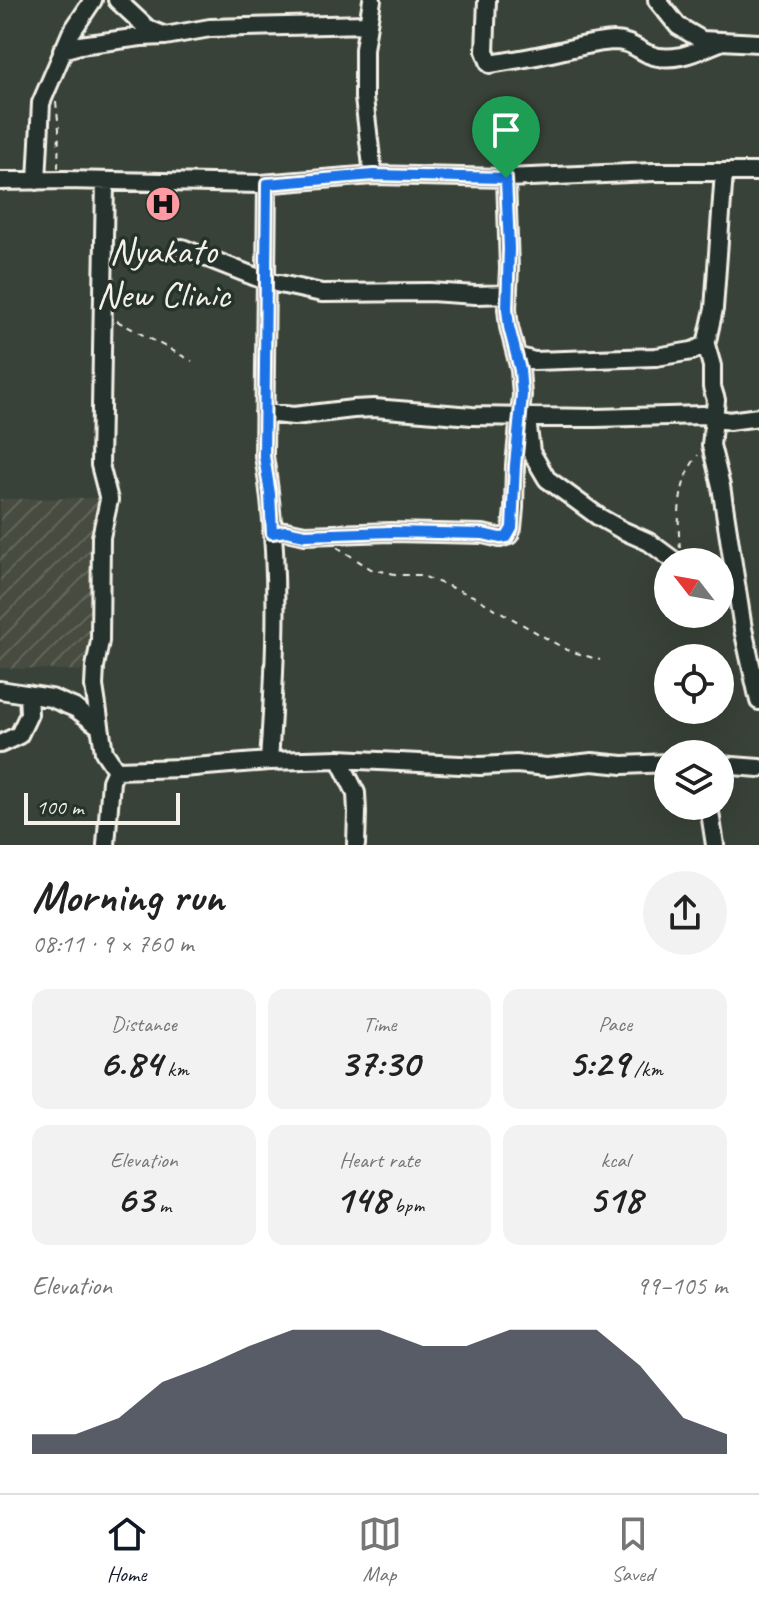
<!DOCTYPE html>
<html lang="en">
<head>
<meta charset="utf-8">
<style>
	body { margin:0; font-family:Caveat,sans-serif; background:#f2f2f2; color:#222; height:100vh; display:flex; flex-direction:column; font-size:30px; white-space:nowrap }
	* { box-sizing:border-box; margin:0 }
	p { font-size:26px; color:#767676 }
	.icon { flex:none; width:44px; height:44px; fill:none; stroke:currentColor; stroke-width:2; stroke-linecap:round; stroke-linejoin:round }
	.map { position:relative; height:845px; overflow:hidden }
	.details { display:flex; flex-direction:column; background:#fff; flex:1 }
	.details>* { flex:none }
	.needle { width:52px; rotate:301deg }
	.fabs { position:absolute; left:654px; top:548px; display:grid; gap:16px }
	.fabs a { display:grid; place-items:center; width:80px; height:80px; border-radius:50%; background:#fff; box-shadow:0 8px 32px #0002; font-size:40px }
	.scale { position:absolute; left:24px; bottom:20px; width:156px; box-sizing:border-box; padding-left:8px; border:4px solid #f4f1e8; border-top:0; font-size:22px; line-height:28px; white-space:nowrap; color:#f4f1e8; -webkit-text-stroke:6px #26332d; paint-order:stroke }
	.pin { position:absolute; display:grid; place-items:center; width:68px; height:68px; color:#fff; margin:-82px -34px; border-radius:50% 50% 50% 0; rotate:-45deg; box-shadow:0 0 8px #0007 }
	.pin .icon { rotate:45deg }
	.round { display:grid; place-items:center; flex:none; width:84px; height:84px; border-radius:42px; background:#f2f2f2 }
	.overview { display:flex; align-items:center; justify-content:space-between; height:136px; padding:0 32px }
	h1 { font-size:44px; font-weight:800; line-height:60px }
	.stats { display:grid; grid-template-columns:repeat(3,1fr); gap:12px; height:136px; padding:8px 32px }
	.stats div { display:grid; align-content:center; border-radius:16px; background:#f2f2f2; text-align:center }
	.stats b { font-size:40px; font-weight:800 }
	.stats small { font-size:22px; font-weight:400 }
	.stats p { font-size:22px }
	.chart { height:224px; padding:16px 32px }
	.chart p { display:flex; justify-content:space-between }
	.chart svg { width:100%; height:144px; margin-top:8px; fill:#111827; opacity:.7 }
	.dock { display:flex; justify-content:space-around; align-items:center; height:112px; border-top:2px solid #e0e0e0; background:#fff; font-size:22px; color:#767676 }
	.dock a { display:grid; justify-items:center; gap:4px }
	.dock .selected { color:#111827 }
	.map>svg:first-child { display:block }
</style>
</head>
<body>
<div class="map">
<svg width="759" height="845" viewBox="0 0 759 845">
	<defs>
		<pattern id="industrial-furrows" width="10" height="10" patternUnits="userSpaceOnUse" patternTransform="scale(2)"><rect width="10" height="10" fill="#464c3f"/><path d="M-1 1l2-2M0 10L10 0M9 11l2-2" fill="none" stroke="#61665b"/></pattern>
	</defs>
	<rect width="100%" height="100%" fill="#394238"/>
	<filter id="ink" filterUnits="userSpaceOnUse"><feTurbulence type="fractalNoise" baseFrequency=".0125" numOctaves="2"/><feDisplacementMap in="SourceGraphic" scale="16" xChannelSelector="R" yChannelSelector="G"/><feConvolveMatrix kernelMatrix="1 2 1 2 8 2 1 2 1" color-interpolation-filters="sRGB"/></filter>
	<g filter="url(#ink)">
		<path fill="url(#industrial-furrows)" d="M 104,498 L 92,671 L 0,668 L 0,499 Z"/>
		<g fill="none" stroke-linecap="round" stroke-linejoin="round">
			<defs>
				<path id="minor" d="M 117,0 L 148,29 L 163,35
					M 372,0 L 364,49 L 364,98 L 373,175
					M 487,0 L 485,51 L 490,64 C 509,61 528,58 546,54 C 568,50 591,42 614,41 C 628,41 636,48 648,54 C 672,64 698,51 720,42
					M 657,0 L 678,26 L 702,40 L 759,43
					M 62,50 L 80,45 L 141,37 L 165,36 L 210,28 L 367,24
					M 724,172 L 714,309 L 706,345 L 712,366 L 712,387 L 716,400 L 711,445 L 721,486 L 743,629 L 759,701
					M 0,181 L 64,180 L 261,184 L 373,175 L 506,178 L 654,172 L 759,172
					M 37,181 L 41,103 L 71,33 L 93,0
					M 105,182 L 100,465 L 109,500 L 101,537 L 100,641 L 95,667 L 94,686 L 104,752 L 116,770
					M 267,184 L 264,456 C 281,557 276,660 269,761
					M 182,248 L 266,281 L 322,293 L 430,292 L 476,295 L 508,294
					M 517,356 L 534,361 L 656,357 L 692,351 L 706,345
					M 264,413 L 294,416 L 353,409 L 374,408 L 472,416 L 596,418 L 703,415 L 729,421 L 759,417
					M 527,419 L 531,452 L 547,479 L 599,517 L 622,530 L 649,542 L 676,562
					M 272,533 L 286,531 L 305,535 L 391,532 L 483,534 L 500,538 L 509,535 L 512,528 L 514,508 L 515,465 L 522,395 L 520,370 L 509,327 L 507,309 L 509,268 L 506,178
					M 0,690 L 51,698 L 75,708 L 100,727
					M 0,744 L 19,735 L 29,714 L 28,694
					M 339,759 L 356,793 L 357,812 L 356,845
					M 720,765 L 759,768
					M 709,806 L 715,845
					M 106,845 L 111,781 L 116,770 L 182,768 L 269,761 L 339,759 L 480,766 L 516,764 L 547,767 L 592,762 L 623,765 L 668,763"/>
			</defs>
			<use href="#minor" stroke="#f4f1e8" stroke-width="22"/>
			<path stroke="#f4f1e8" stroke-width="2" stroke-dasharray="6 6" stroke-linecap="butt" d="M 56,102 L 59,129 L 58,168
				M 117,321 L 192,361
				M 337,547 L 371,569 L 400,575 L 420,575 L 473,596 L 567,650 L 600,660
				M 680,548 C 677,517 678,480 698,455"/>
			<use href="#minor" stroke="#26332d" stroke-width="16"/>
		</g>
	</g>
	<g fill="none" stroke-linecap="round" stroke-linejoin="round" filter="url(#ink)">
		<defs>
			<path id="route" d="M 373,175 L 506,178 L 509,249 L 507,309 L 509,327 L 520,370 L 522,395 L 515,465 L 512,528 L 507,537 L 500,538 L 483,534 L 391,532 L 305,535 L 286,531 L 272,533 L 270,494 L 264,456 L 267,184 Z"/>
		</defs>
		<use href="#route" stroke="#fff" stroke-width="16"/>
		<use href="#route" stroke="#1a73e8" stroke-width="10"/>
	</g>
	<defs>
		<symbol id="hospital-disc" viewBox="-11 -11 22 22"><circle r="9.5" fill="#ff9aa2" stroke="#26332d"/><path d="M-5-5h3v3.5h4V-5h3V5h-3V1.5h-4V5h-3Z" fill="#111"/></symbol>
	</defs>
	<g fill-rule="evenodd">
		<use href="#hospital-disc" x="143" y="184" width="40" height="40"/>
	</g>
	<g text-anchor="middle" dominant-baseline="central" stroke-width="7" stroke-linejoin="round" paint-order="stroke">
		<g font-size="38" fill="#f4f1e8" stroke="#26332d">
			<text x="163" y="250">Nyakato<tspan x="163" dy="44">New Clinic</tspan></text>
		</g>
	</g>
</svg>
<div class="fabs">
<a><svg class="needle" viewBox="-14 -14 28 28"><path d="M0-13l5 13h-10z" fill="#e53935"/><path d="M0 13l5-13h-10z" fill="#767676"/></svg></a>
<a><svg class="icon" aria-label="locate" viewBox="0 0 24 24"><circle cx="12" cy="12" r="6"/><path d="M12 2v4M12 18v4M2 12h4M18 12h4"/></svg></a>
<a><svg class="icon" aria-label="layers" viewBox="0 0 24 24"><path d="M12 4l9 5-9 5-9-5zM3 14l9 5 9-5"/></svg></a>
</div>
<div class="scale">100 m</div>
<div class="pin" style="left:506px;top:178px;background:#1e9e55"><svg class="icon" aria-label="arrive" viewBox="0 0 24 24"><path d="M6 21V4h12l-3 4 3 4H6"/></svg></div>
</div>
<section class="details">
<div class="overview"><div><h1>Morning run</h1><p>08:11 · 9 × 760 m</p></div><a class="round"><svg class="icon" aria-label="share" viewBox="0 0 24 24"><path d="M12 15V3M7 8l5-5 5 5M5 13v7h14v-7"/></svg></a></div>
<div class="stats">
<div><p>Distance</p><b>6.84<small> km</small></b></div>
<div><p>Time</p><b>37:30</b></div>
<div><p>Pace</p><b>5:29<small> /km</small></b></div>
</div>
<div class="stats">
<div><p>Elevation</p><b>63<small> m</small></b></div>
<div><p>Heart rate</p><b>148<small> bpm</small></b></div>
<div><p>kcal</p><b>518</b></div>
</div>
<div class="chart"><p><span>Elevation</span>99–105 m</p>
<svg viewBox="0 0 160 44" preserveAspectRatio="none"><path d="M0 44V38L10 38L20 33L30 22L40 17L50 11L60 6L70 6L80 6L90 11L100 11L110 6L120 6L130 6L140 17L150 33L160 38V44z"/></svg>
</div>
</section>
<nav class="dock">
<a class="selected"><svg class="icon" aria-label="home" viewBox="0 0 24 24"><path d="M3 11l9-7 9 7M6 9v11h12V9"/></svg>Home</a>
<a><svg class="icon" aria-label="map" viewBox="0 0 24 24"><path d="M3 6l6-2 6 2 6-2v14l-6 2-6-2-6 2zM9 4v14M15 6v14"/></svg>Map</a>
<a><svg class="icon" aria-label="saved" viewBox="0 0 24 24"><path d="M7 4h10v16l-5-4-5 4z"/></svg>Saved</a>
</nav>
</body>
</html>
